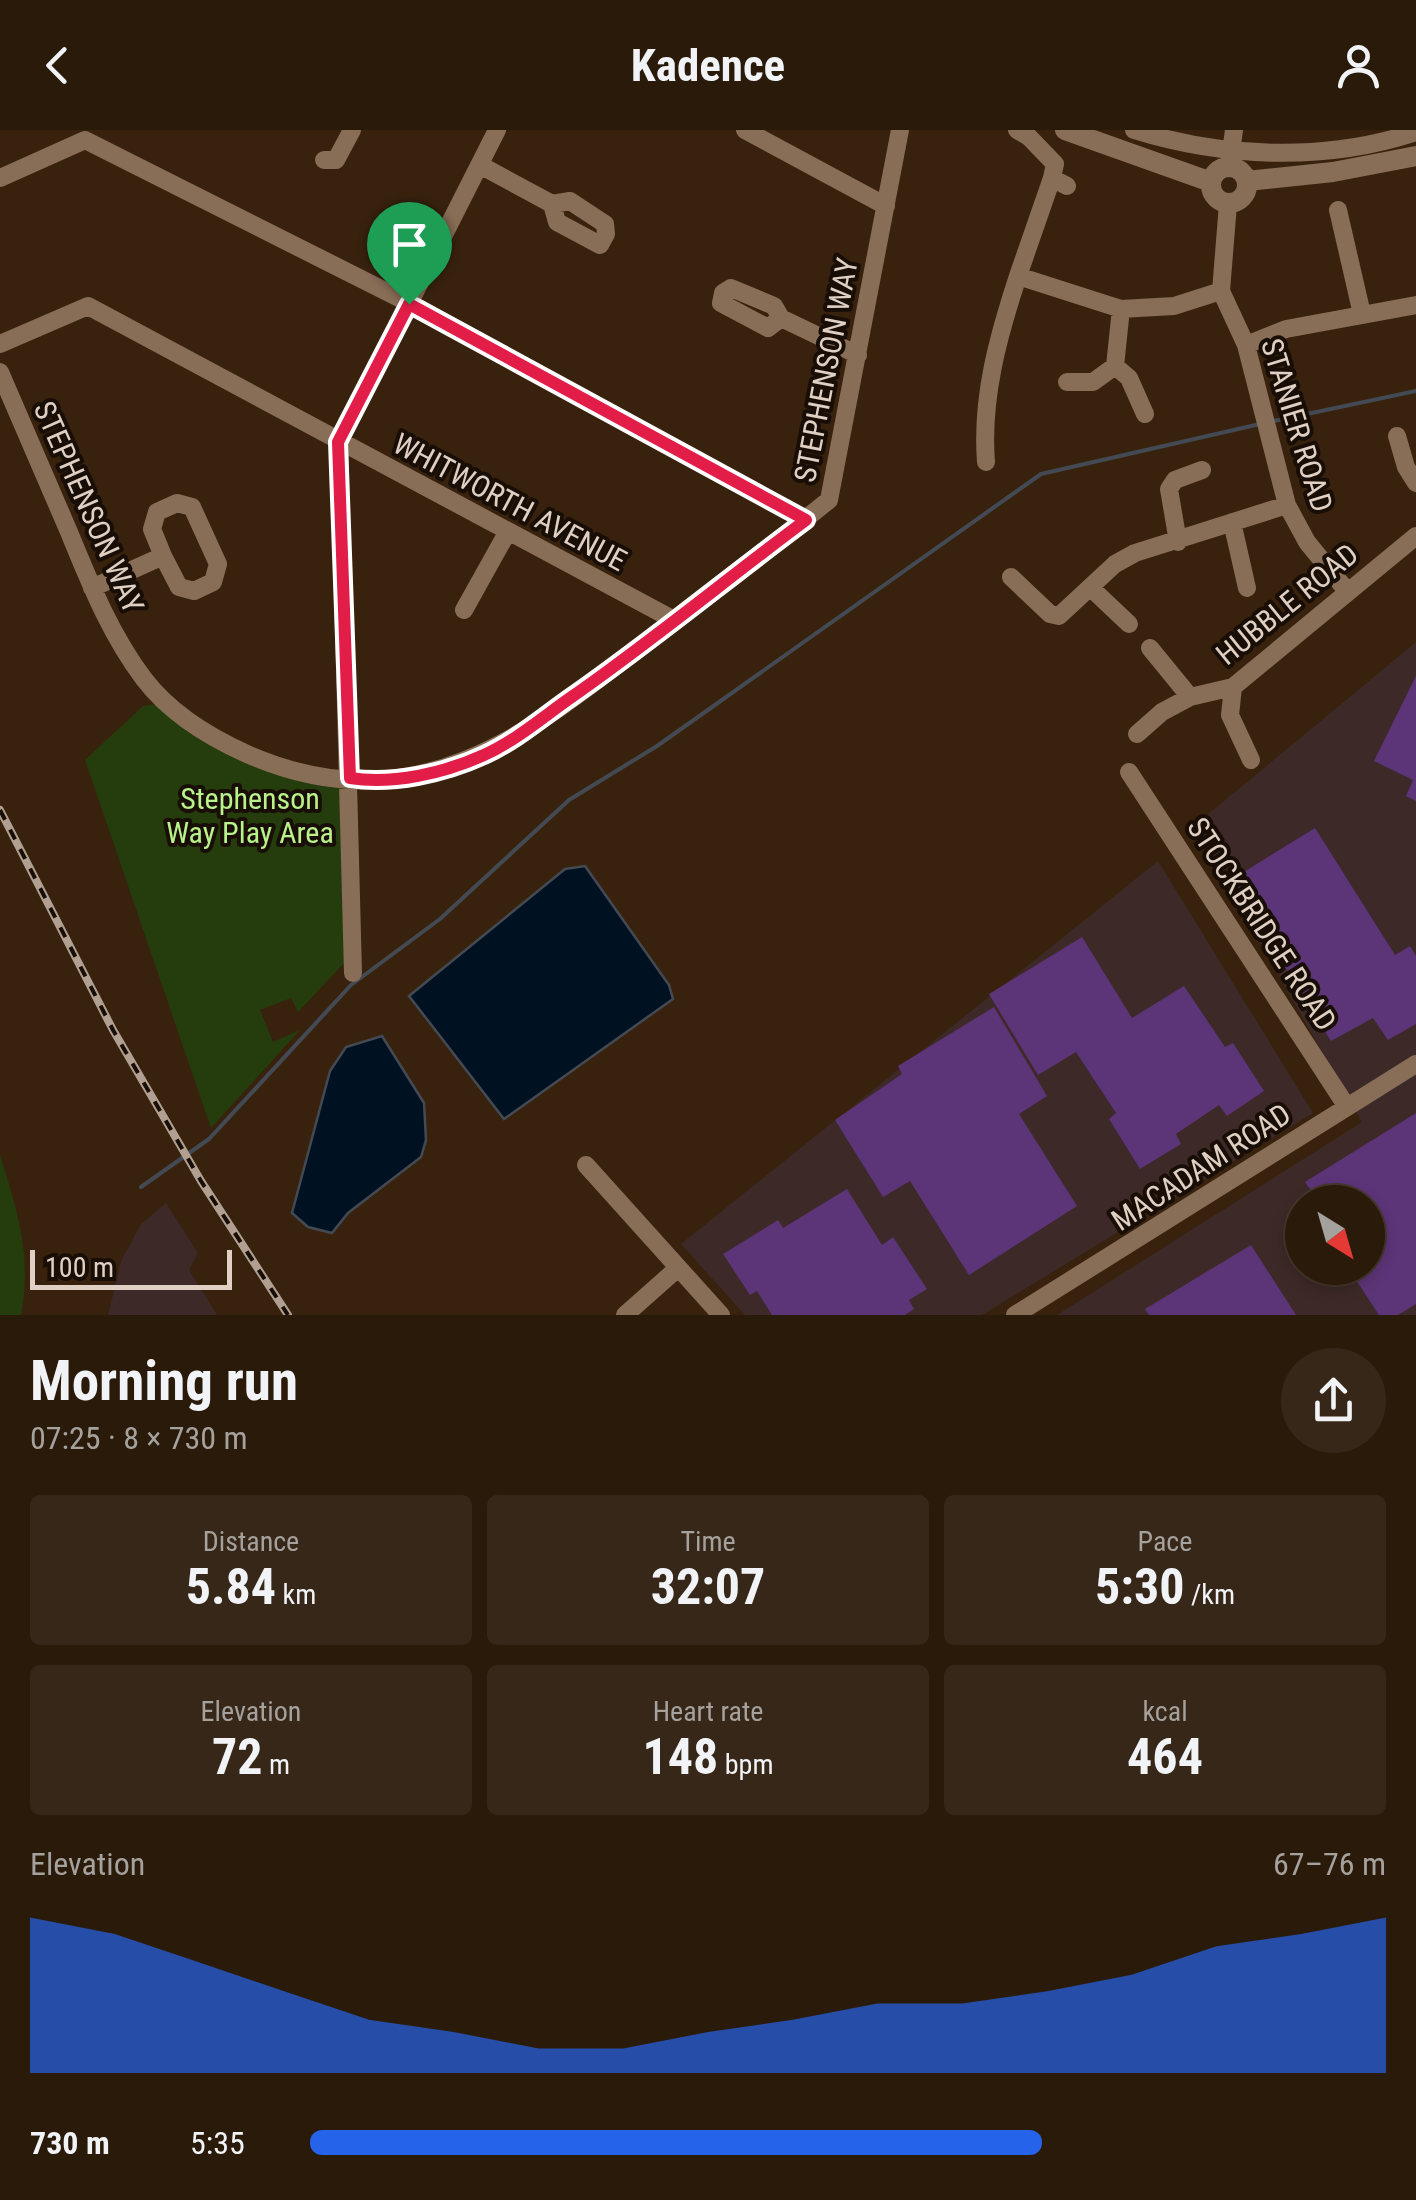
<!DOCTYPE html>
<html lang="en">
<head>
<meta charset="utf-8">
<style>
	body { margin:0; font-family:"Roboto Condensed",sans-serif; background:#362718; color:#f1f3f6; height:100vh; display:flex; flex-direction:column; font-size:38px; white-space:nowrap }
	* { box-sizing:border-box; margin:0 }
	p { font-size:32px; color:#a5a19c }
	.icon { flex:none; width:55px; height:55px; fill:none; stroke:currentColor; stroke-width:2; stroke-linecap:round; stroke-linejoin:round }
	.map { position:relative; height:1185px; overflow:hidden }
	.drawer { display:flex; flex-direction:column; background:#2a1a0a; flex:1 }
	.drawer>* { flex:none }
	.needle { width:65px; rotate:143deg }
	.buttons { position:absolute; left:1285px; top:1055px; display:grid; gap:20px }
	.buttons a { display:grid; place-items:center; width:100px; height:100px; border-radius:50%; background:#2a1a0a; box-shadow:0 5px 15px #0003,0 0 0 2px #46382b; font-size:50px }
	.scale { position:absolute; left:30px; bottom:25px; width:202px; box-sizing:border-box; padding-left:10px; border:5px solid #e0d0c4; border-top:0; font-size:28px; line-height:35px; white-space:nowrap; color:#e0d0c4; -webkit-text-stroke:8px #180e06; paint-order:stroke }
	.pin { position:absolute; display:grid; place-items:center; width:85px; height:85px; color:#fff; margin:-102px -42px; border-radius:50% 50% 50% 0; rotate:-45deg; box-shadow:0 0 10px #0007 }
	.pin .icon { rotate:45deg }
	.round { display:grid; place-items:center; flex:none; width:105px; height:105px; border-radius:52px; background:#362718 }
	.overview { display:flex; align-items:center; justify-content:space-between; height:170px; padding:0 30px }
	h1 { font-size:55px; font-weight:700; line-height:75px }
	.metrics { display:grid; grid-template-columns:repeat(3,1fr); gap:15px; height:170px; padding:10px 30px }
	.metrics div { display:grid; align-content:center; border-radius:10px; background:#362718; text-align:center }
	.metrics b { font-size:50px; font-weight:700 }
	.metrics small { font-size:28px; font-weight:400 }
	.metrics p { font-size:28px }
	.chart { height:280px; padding:20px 30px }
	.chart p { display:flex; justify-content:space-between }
	.chart svg { width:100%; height:180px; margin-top:10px; fill:#2563eb; opacity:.7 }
	ul { padding:0 30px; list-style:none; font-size:32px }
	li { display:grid; grid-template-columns:160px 120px 1fr; align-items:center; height:75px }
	li i { height:25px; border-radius:12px; background:#2563eb }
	header { display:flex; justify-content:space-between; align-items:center; height:130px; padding:0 30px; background:#2a1a0a; font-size:45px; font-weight:700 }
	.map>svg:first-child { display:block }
</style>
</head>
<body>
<header><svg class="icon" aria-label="back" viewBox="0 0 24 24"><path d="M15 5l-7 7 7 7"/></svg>Kadence<svg class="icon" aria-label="person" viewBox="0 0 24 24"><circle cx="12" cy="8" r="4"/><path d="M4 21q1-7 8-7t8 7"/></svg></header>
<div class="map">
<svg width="1416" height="1185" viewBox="0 0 1416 1185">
	<rect width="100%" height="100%" fill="#38220d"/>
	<path fill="#3d2928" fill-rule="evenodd" d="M 1416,512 L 1416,1185 L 1057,1185 L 1362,992 L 1194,696 ZM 1302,1072 L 1368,1072 L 1368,1138 L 1302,1138 Z
		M 1158,731 L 1313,983 L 982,1185 L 745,1185 L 681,1114 Z
		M 166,1073 L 198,1123 L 189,1140 L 217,1185 L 108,1185 L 121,1131 L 141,1094 Z"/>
	<path fill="#253d0c" d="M 158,574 L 218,619 L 350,647 L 348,829 L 298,882 L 291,868 L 260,880 L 273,912 L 300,900 L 211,998 L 85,630 L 143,576 Z
		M 0,1025 C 18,1084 32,1123 21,1185 L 0,1185 Z"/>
	<path fill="#012" stroke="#434a53" stroke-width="2.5" d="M 585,736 L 669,855 L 673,869 L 504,989 L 409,866 L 565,739 Z
		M 382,906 L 424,973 L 426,1010 L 421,1027 L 348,1083 L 332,1103 L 308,1097 L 292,1083 L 330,941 L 346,917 Z"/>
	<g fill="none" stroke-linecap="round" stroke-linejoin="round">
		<path stroke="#434a53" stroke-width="4" d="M 1274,291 L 1416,261
			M 141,1057 L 209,1009 L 351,855 L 440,789 L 569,670 L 657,616 L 1041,344 L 1260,294"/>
	</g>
	<path fill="#5c3578" d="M 1416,546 L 1416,671 L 1406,666 L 1413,650 L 1374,631 Z
		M 1315,698 L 1395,825 L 1410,816 L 1416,826 L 1416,894 L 1388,910 L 1373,888 L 1331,911 L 1231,750 Z
		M 1082,807 L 1132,888 L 1184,856 L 1225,917 L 1233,913 L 1264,961 L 1227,986 L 1219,975 L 1176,1004 L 1181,1014 L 1140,1039 L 1109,989 L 1116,983 L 1076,922 L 1038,945 L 989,864 Z
		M 994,877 L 1047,966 L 1019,984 L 1077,1076 L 969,1145 L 910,1051 L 883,1067 L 835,990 L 902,944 L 898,936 Z
		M 1416,983 L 1416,1174 L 1398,1185 L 1379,1185 L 1354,1147 L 1362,1142 L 1359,1138 L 1368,1138 L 1368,1072 L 1319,1072 L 1305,1052 Z
		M 847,1059 L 882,1115 L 893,1107 L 927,1159 L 909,1170 L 914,1179 L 905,1185 L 772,1185 L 757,1161 L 750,1165 L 723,1124 L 778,1090 L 783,1098 Z
		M 1251,1115 L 1296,1185 L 1149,1185 L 1145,1179 Z"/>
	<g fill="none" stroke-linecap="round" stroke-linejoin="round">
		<path stroke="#886d57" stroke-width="18" d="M 745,0 L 886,76
			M 1017,0 L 1029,7 L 1055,34 L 1052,48 L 1067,56
			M 1134,0 C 1224,28 1326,32 1416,2
			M 85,10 L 409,173 L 805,390
			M 324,30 L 336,30 L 352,0
			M 480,35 L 552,74 L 570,71 L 605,94 L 606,104 L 600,115 L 557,92 L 552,74
			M 1229,37 L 1234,0
			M 0,48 L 85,10
			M 1052,48 L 1018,146 L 1121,179 L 1174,176 L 1221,161
			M 1228,74 L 1221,161 L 1246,215 L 1287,375 L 1307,412 L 1347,461
			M 1338,80 L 1362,184
			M 781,188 L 768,198 L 721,173 L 723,163 L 731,158 L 774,176 L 781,188 L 858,225
			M 0,214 L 88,176 L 674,490
			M 1246,215 L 1286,199 L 1416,175
			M 1115,236 L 1129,248 L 1145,284
			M 1115,236 L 1121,179
			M 0,242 C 23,295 46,348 69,402 C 90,453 110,504 144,549 C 170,583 209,607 247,624 C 423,701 542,594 673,491 C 724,450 778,412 829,370 L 900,0
			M 1067,252 L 1093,252 L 1115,236
			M 1397,306 L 1406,337 L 1416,353
			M 986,332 C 981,268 998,207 1018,146
			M 1232,392 L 1247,458
			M 1178,412 L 1169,359 L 1175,350 L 1202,340
			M 1011,447 L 1050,484 L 1059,486 L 1115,434 L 1135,423 L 1287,375
			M 92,458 L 163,426 L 179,457 L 194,461 L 213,452 L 218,434 L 192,377 L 177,373 L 157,382 L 152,399 L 163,426
			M 1091,458 L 1129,494
			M 464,480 L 507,403
			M 1150,518 L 1190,567
			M 1233,557 L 1230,585 L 1251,630
			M 1137,604 L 1162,582 L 1190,567 L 1233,557 L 1416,406
			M 1129,642 L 1347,977
			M 353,843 L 339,312 L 497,0
			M 586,1035 L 721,1185
			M 625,1185 L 678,1138
			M 1015,1185 L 1416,934"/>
		<path stroke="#886d57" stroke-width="20" d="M 1065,0 L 1211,52
			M1211 55a18 18 0 1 1 36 0a18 18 0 1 1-36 0Z
			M 1247,51 L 1333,42 L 1416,26"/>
		<defs>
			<path id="rail" d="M 0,680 L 113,900 L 201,1051 L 288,1185"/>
		</defs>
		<use href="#rail" stroke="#b1a091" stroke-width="8"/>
		<use href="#rail" stroke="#180e06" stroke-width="4" stroke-dasharray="11" stroke-linecap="butt"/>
	</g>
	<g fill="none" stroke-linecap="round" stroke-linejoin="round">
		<defs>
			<path id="route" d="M 409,174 L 806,390 C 728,448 653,510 573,566 C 544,586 517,610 484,625 C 445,643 392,655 350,648 L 338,312 Z"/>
		</defs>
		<use href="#route" stroke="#fff" stroke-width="20"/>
		<use href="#route" stroke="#e11d48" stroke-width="12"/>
	</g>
	<g text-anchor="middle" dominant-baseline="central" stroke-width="8" stroke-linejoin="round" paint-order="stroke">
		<g font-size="30" fill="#e0d0c4" stroke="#180e06">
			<text transform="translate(826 240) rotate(-79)">STEPHENSON WAY</text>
			<text transform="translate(1297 295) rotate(73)">STANIER ROAD</text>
			<text transform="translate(510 372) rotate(28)">WHITWORTH AVENUE</text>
			<text transform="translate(89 377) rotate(66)">STEPHENSON WAY</text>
			<text transform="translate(1287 474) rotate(-39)">HUBBLE ROAD</text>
			<text transform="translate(1262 794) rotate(57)">STOCKBRIDGE ROAD</text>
			<text transform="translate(1201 1037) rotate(-33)">MACADAM ROAD</text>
		</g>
		<g font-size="30" fill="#b9f28b" stroke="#180e06">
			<text x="250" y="668">Stephenson<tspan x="250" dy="34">Way Play Area</tspan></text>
		</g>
	</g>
</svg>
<div class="buttons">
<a><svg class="needle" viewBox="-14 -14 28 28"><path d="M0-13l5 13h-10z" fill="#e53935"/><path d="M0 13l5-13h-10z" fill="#a5a19c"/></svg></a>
</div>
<div class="scale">100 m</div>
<div class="pin" style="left:409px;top:174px;background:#1e9e55"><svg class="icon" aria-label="arrive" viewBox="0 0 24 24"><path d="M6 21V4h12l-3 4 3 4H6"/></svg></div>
</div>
<section class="drawer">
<div class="overview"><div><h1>Morning run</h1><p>07:25 · 8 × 730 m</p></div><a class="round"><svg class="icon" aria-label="share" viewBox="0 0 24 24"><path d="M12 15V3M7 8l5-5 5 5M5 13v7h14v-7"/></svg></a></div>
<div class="metrics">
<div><p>Distance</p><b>5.84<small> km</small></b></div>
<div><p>Time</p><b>32:07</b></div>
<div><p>Pace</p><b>5:30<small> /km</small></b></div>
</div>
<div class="metrics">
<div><p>Elevation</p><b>72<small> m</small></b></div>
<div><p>Heart rate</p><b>148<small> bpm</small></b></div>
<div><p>kcal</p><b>464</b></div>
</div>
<div class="chart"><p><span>Elevation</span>67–76 m</p>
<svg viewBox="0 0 160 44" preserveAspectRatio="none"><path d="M0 44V6L10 10L20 17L30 24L40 31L50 34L60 38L70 38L80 34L90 31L100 27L110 27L120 24L130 20L140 13L150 10L160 6V44z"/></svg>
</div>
<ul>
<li><b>730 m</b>5:35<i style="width:68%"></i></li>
</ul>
</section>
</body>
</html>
